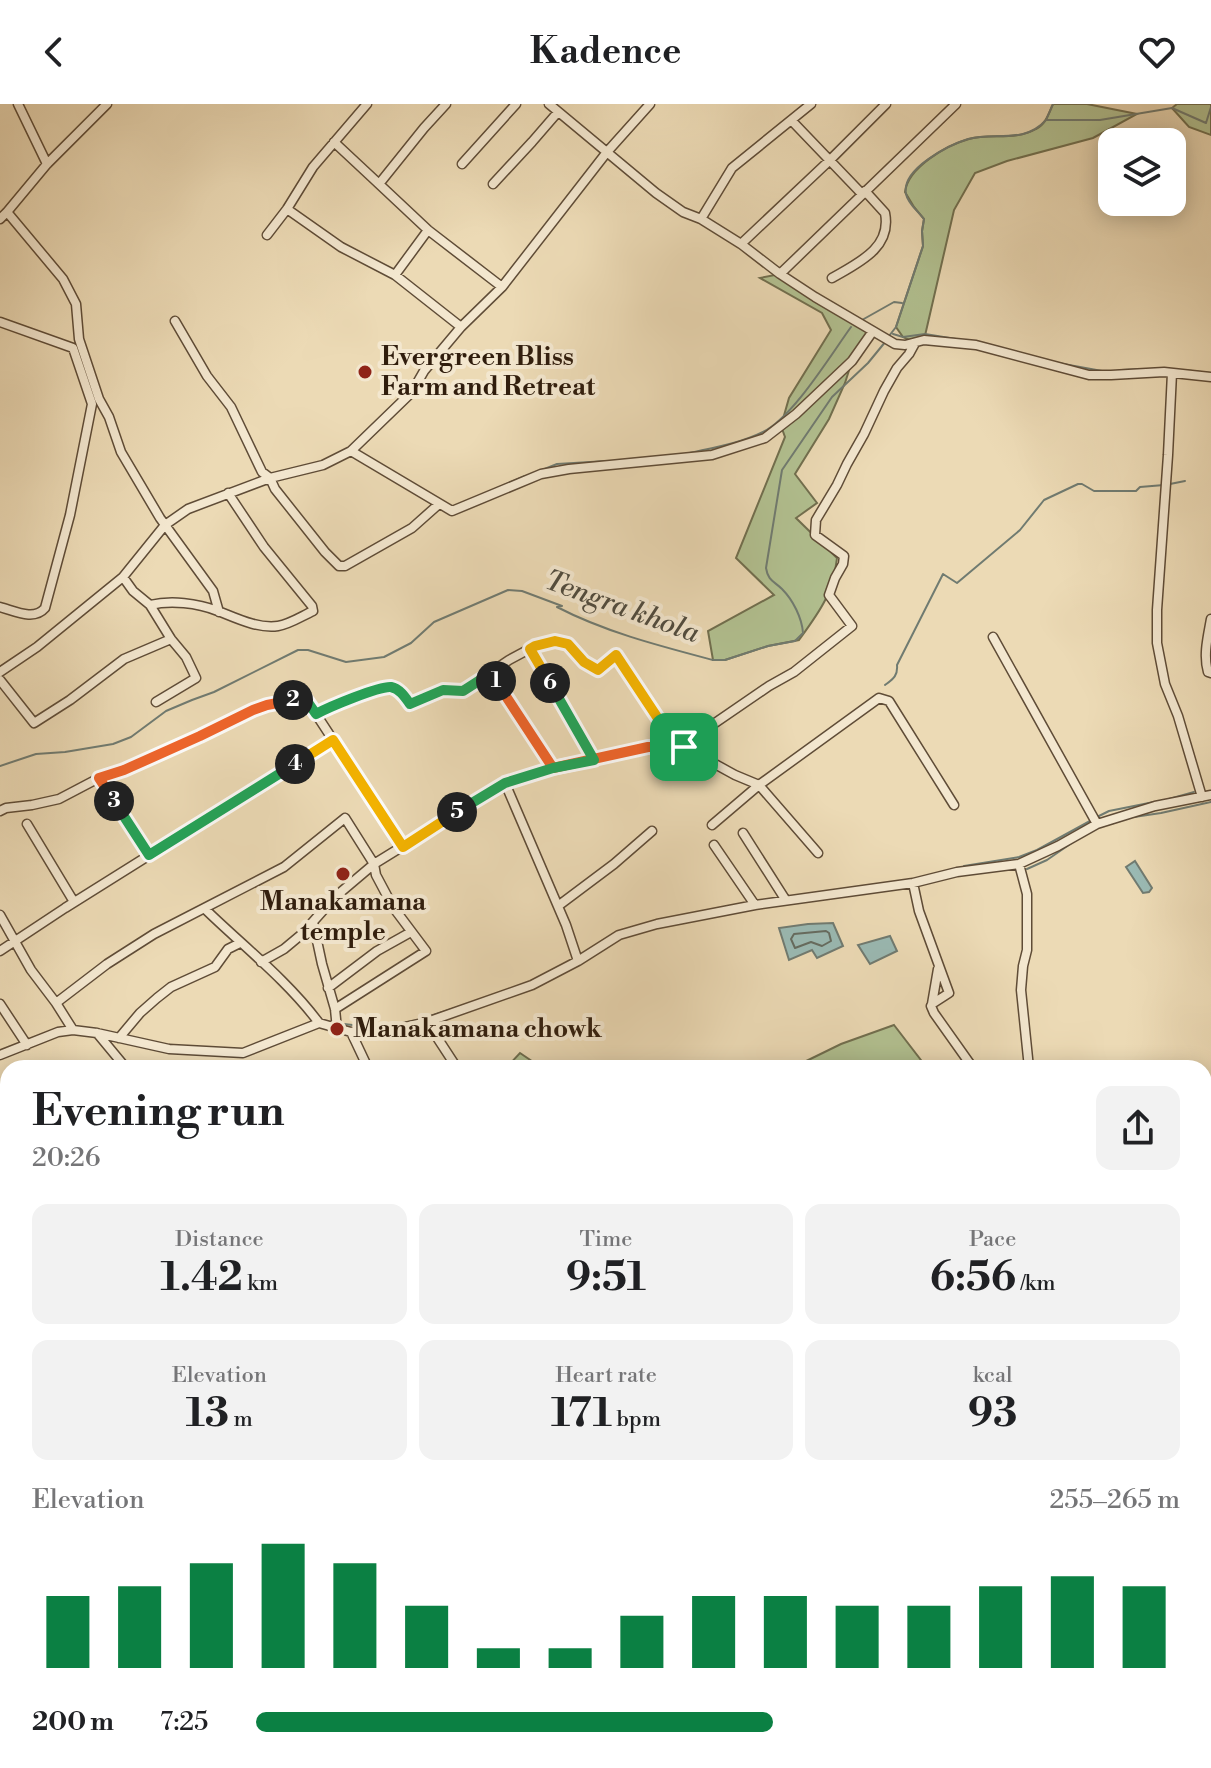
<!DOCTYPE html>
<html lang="en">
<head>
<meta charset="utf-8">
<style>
	body { margin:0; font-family:"Libre Bodoni",serif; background:#f2f2f2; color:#202124; height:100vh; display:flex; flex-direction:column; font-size:30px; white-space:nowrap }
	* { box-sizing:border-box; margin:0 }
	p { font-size:26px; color:#757577 }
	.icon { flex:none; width:44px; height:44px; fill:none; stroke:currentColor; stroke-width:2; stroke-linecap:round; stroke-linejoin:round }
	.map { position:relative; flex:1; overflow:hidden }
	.sheet { position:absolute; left:0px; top:956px; width:1212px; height:708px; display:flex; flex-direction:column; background:#fff; border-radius:24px 24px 0 0; box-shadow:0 4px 20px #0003 }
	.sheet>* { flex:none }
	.buttons { position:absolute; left:1098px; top:24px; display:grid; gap:16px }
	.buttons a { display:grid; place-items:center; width:88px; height:88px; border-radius:16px; background:#fff; box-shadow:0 4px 20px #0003; font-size:40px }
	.pin { position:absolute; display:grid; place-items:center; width:68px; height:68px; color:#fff; margin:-34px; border-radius:16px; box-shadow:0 4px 12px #0006 }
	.km { position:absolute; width:40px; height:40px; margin:-20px; border-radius:50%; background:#222; color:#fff; font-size:22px; line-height:40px; text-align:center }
	.round { display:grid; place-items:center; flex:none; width:84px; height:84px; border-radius:16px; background:#f2f2f2 }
	.headline { display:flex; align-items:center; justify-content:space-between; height:136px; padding:0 32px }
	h1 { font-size:44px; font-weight:700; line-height:60px }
	.stats { display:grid; grid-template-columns:repeat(3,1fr); gap:12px; height:136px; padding:8px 32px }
	.stats div { display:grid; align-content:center; border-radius:16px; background:#f2f2f2; text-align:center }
	.stats b { font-size:40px; font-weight:700 }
	.stats small { font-size:22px; font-weight:400 }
	.stats p { font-size:22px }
	.chart { height:224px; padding:16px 32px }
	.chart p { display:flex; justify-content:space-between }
	.chart svg { width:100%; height:144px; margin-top:8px; stroke:#0b8043; stroke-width:6 }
	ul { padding:0 32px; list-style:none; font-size:26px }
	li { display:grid; grid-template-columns:128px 96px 1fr; align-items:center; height:60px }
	li i { height:20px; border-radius:10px; background:#0b8043 }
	header { display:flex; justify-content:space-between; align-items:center; height:104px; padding:0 32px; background:#fff; font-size:36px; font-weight:700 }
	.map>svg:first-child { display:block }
</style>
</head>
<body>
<header><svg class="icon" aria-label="back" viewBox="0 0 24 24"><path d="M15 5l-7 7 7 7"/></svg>Kadence<svg class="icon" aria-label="heart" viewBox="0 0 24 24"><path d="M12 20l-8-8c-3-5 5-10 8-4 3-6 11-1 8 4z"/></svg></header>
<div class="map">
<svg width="1211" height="1664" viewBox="0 0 1211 1664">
	<rect width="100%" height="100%" fill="#ecdab5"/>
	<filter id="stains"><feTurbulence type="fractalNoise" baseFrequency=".0025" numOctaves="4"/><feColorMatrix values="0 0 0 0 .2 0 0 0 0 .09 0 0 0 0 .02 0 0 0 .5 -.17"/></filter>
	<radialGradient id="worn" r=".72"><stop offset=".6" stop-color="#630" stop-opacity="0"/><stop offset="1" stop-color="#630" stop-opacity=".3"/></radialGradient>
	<path fill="#b2c191" stroke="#716f4f" stroke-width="2" d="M 1053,0 L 1087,0 L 1137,10 L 1093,34 L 1007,57 L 975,69 L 954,106 L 924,236 L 915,239 L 903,233 L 896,223 L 923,142 L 922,127 L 924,115 L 914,103 L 905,88 C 908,63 947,41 969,35 C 991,29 1015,37 1036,25 C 1046,20 1049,9 1053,0 Z
		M 1177,0 L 1211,0 L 1211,31 L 1189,23 L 1172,4 Z
		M 780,170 L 873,227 L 852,257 L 845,279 L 829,315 L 795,370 L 817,399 L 796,414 L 837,454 C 833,490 820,507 799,536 L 768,542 L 725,556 L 713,556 L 708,527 L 774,491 L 736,454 L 785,333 L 781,322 L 789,294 L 831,226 L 822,209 L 760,174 Z
		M 894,921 L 927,964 L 794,963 L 841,940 Z
		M 520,949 L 542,964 L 506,964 Z
		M 1211,1352 L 1211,1416 L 1204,1418 L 1204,1354 Z
		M 8,1655 L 8,1656 L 44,1656 L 33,1664 L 0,1664 L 0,1659 Z
		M 152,1656 L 193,1656 L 186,1664 L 144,1664 Z"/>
	<path fill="#9abab4" stroke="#707b71" stroke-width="2" d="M 1135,757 L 1152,784 L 1149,788 L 1143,789 L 1126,763 Z
		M 833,819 L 843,842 L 817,854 L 812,846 L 789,856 L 779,824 L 808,820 Z
		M 890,832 L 897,847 L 870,860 L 858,841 Z
		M 1211,1097 L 1211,1352 L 1204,1354 L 1204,1102 Z
		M 44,1656 L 152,1656 L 144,1664 L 33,1664 Z"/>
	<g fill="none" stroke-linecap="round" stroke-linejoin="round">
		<path stroke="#656c60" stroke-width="2" d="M 826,827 L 829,829 L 831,837 L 822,842 L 811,838 L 795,844 L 791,835 L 794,830 Z"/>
		<path stroke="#707b71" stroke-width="2" d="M 1046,16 L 1053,0
			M 862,216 L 894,198 L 902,199
			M 893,230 L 903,233 L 925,230 L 962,236
			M 889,232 L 896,223 L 923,142 L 922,127 L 924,115 C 918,107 908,100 906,90 C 901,65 949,41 968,35 C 995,28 1025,40 1046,16 L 1100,16 L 1172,4 L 1206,19 L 1211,3
			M 1058,259 L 1102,267
			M 1121,266 L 1146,265
			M 1184,266 L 1210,269
			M 685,350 C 711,344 739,340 763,328 C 793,313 830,252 851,223
			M 542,366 L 557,360 L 607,357
			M 1170,380 L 1185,377
			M 465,398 L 525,372
			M 885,581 C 893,575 898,572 897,561 L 943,470 L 957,479 L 1020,426 L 1044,396 L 1078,380 L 1082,380 L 1094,387 L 1136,387 L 1140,383 L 1164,381
			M 0,662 L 36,650 L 65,648 L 113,640 L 131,633 L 166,607 L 192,596 L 214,588 L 298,546 L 308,546 L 346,558 L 384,553 L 411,539 L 434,518 L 508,486 L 522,487 L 562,502 L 557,503 C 605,528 660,542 713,556 L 725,556 L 768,542 L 795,537 L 803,529 C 802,514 793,496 782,485 C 774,477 768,477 766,464 L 782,366 L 832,293 L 868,259 L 886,237
			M 1169,695 L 1194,688
			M 1134,713 L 1161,709 L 1211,698
			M 1095,714 L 1109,707 L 1154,698
			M 964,762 L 1019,753 L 1037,746 L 1090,717
			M 1027,765 L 1047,756 L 1076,736
			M 344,920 L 378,924 L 418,916 L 458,903
			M 1055,1656 L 1058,1664"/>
		<defs>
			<path id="minor" d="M 18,0 L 47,60
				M 446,0 L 424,24 L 379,80 L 428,126 L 502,183
				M 549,0 L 656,89 L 683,108 L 701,115 L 741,140 L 780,170 L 815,193 L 895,240 L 905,241 L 924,236 L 976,241 L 1089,271 L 1111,271 L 1164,268 L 1211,273
				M 792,17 L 862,90
				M 334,38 L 379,80
				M 462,60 L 516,0
				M 493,80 L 532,38 L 558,8
				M 287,105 L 341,143 L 395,171 L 461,223
				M 7,108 L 47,60 L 107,0
				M 0,115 L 7,108 L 63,175 L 76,200 L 79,235 L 99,295 L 109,313 L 121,348 L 160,414 L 213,487 L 219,508
				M 701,115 L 732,64 L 811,0
				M 267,131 L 287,105 L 313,63 L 367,0
				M 741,140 L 830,56 L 886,0
				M 780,170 L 956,0
				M 395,171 L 428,126
				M 832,174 C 858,159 892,144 885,109 L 865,87
				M 175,217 L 207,272 L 231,303 L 262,368 L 270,374 L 275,385 L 325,448 L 339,462 L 345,462 L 412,424 L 439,400
				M 0,218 L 73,244 L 92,300 L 70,411 L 45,504 C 34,517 15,507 0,503
				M 1172,269 L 1168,351 L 1157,506 L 1157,539 L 1165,580 L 1178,612 L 1202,693
				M 351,347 L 452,407 L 541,370 L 569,365 L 712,351 L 765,334 L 796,310 L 852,257 L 873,227
				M 123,473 L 133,487 L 150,501 C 171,496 197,499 218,507 C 236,514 258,525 278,522 C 290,520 302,512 313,507 L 312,502 L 264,443 L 228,389
				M 150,501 L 171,535 L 186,553 L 196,574 L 156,598
				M 1211,515 C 1208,532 1203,551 1208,568 L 1211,569
				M 993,533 L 1097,720
				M 530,545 L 594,656
				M 0,568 L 37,543 L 123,473 L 165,421 L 188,405 L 270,374 L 323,361 L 351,347 L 412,288 L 424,267 L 461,223 L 502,183 L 607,48 L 650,0
				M 491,569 L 553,664
				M 0,576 L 34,619 L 70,596 L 124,555 L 171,535
				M 316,610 L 403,743
				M 99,674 L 149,751
				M 505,679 L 566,821 L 578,857
				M 0,707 L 6,704 L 32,701 L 59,695 L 99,674 L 124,666 L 200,632 L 253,606 L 267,601 L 305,594 L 316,610 C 329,603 379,582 391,583 C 400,584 405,593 410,600 L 443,586 L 463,587 L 509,556 L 535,542 L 555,537 L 568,540 L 584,558 L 598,566 L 616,551 L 661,619 L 684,643 L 735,671 L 759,681 L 818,749
				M 27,720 L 74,798
				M 712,721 L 759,681 L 879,594 L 889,597 L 954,701
				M 743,729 L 785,795
				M 714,741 L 755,801
				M 1019,760 L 1027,790 L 1027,846 L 1023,862 L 1021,886 L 1029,964
				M 913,779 L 919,807 L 949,889 L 932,900 L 931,902 L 934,909 L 973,964
				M 558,802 L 614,760 L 652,727
				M 205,805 C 242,841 288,877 319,919
				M 0,811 L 31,866 L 56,899 L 73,926
				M 313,818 L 322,860 L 335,905 L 337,925
				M 0,847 L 65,804 L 333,636
				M 261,858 L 284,845 L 302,830 L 335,793 L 374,760 L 505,679 L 553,664 L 648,643 L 684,643 L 715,619 L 769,582 L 794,568 L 852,522 L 829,491 L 835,474 L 843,460 L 844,452 L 815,431 L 816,416 L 837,381 L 847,360 L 864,330 L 884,287 L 897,264 L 909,250 L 915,239
				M 328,884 L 377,847 L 411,828
				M 56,899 L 107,860 L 154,830 L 284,763 L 345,714 L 374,760 L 376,771 L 393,803 L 426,847 L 335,905
				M 0,900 L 27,941
				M 932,900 L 938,865
				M 427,918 L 457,964
				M 351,928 L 368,964
				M 97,929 L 126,964
				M 119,934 L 140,909 L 157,894 L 171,883 L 215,863 L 228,845 L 240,839
				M 0,951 L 58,928 L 73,926 L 97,929 L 169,945 L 243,949 L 319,919 L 351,928 L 369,931 L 427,918 L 532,881 L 578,857 L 619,831 L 657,820 L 755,801 L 913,779 L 957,768 L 1019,760 L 1058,742 L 1097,720 L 1155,702 L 1211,691
				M 0,1065 L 8,1058
				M 0,1102 L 8,1110
				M 0,1140 L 8,1134
				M 0,1229 L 8,1224
				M 0,1386 L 8,1380
				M 1204,1512 L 1211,1507
				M 1204,1579 L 1211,1589
				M 0,1607 L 8,1605
				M 0,1640 L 8,1632
				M 1204,1650 L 1211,1660
				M 602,1656 L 608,1664
				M 626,1656 L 632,1664
				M 814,1656 L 819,1664
				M 900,1656 L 905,1664
				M 978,1656 L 982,1664"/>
		</defs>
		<use href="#minor" stroke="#5f4c37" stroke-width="11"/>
		<use href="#minor" stroke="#f3e7cf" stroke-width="8"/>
	</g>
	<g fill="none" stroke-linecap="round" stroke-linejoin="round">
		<defs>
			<path id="split-1" d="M 496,577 L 553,664 L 648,643 L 684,643"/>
			<path id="split-2" d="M 293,596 L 305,594 L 316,610 C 329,603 379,582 391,583 C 400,585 405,593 410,600 L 443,586 L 463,587 L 491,569 L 496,577"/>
			<path id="split-3" d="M 114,697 L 99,674 L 124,666 L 200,632 L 253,606 L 267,601 L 293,596"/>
			<path id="split-4" d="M 114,697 L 149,751 L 295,660"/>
			<path id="split-5" d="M 295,660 L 333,636 L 403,743 L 457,708"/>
			<path id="split-6" d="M 457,708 L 505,679 L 553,664 L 594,656 L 550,579"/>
			<path id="split-7" d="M 550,579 L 530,545 L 535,542 L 555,537 L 568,540 L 584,558 L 598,566 L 616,551 L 661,619 L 684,643"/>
		</defs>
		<use href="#split-1" stroke="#fff" stroke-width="16"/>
		<use href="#split-2" stroke="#fff" stroke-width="16"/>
		<use href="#split-3" stroke="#fff" stroke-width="16"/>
		<use href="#split-4" stroke="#fff" stroke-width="16"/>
		<use href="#split-5" stroke="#fff" stroke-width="16"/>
		<use href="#split-6" stroke="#fff" stroke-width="16"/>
		<use href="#split-7" stroke="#fff" stroke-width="16"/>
		<use href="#split-1" stroke="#f0652b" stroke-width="10"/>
		<use href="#split-2" stroke="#22a559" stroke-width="10"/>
		<use href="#split-3" stroke="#f0652b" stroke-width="10"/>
		<use href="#split-4" stroke="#22a559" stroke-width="10"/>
		<use href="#split-5" stroke="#f5b400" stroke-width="10"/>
		<use href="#split-6" stroke="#22a559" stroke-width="10"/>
		<use href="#split-7" stroke="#f5b400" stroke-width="10"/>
	</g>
	<g fill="#8f2418" stroke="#f3e7cf" stroke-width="3">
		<circle cx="365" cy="268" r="8"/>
		<circle cx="343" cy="770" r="8"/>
		<circle cx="337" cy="925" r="8"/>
	</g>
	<g text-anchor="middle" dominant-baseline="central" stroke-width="8" stroke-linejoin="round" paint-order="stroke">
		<g font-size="26" font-weight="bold" fill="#301d0d" stroke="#f3e7cf" text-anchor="start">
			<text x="381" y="253">Evergreen Bliss<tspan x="381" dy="30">Farm and Retreat</tspan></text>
			<text x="343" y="798" text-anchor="middle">Manakamana<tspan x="343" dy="30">temple</tspan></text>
			<text x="353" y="925">Manakamana chowk</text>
		</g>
		<g font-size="28" font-style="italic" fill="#504c3f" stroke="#f3e7cf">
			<text transform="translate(622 503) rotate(20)">Tengra khola</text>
		</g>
	</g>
	<rect width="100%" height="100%" filter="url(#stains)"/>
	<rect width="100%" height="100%" fill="url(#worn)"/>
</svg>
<div class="buttons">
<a><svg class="icon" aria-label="layers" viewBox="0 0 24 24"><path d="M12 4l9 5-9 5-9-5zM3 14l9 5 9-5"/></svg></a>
</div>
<div class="pin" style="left:684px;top:643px;background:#1e9e55"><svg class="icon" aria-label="arrive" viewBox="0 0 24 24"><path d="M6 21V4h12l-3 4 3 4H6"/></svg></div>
<b class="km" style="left:496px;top:577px">1</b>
<b class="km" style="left:293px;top:596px">2</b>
<b class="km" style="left:114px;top:697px">3</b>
<b class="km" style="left:295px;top:660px">4</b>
<b class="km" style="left:457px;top:708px">5</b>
<b class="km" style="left:550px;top:579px">6</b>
<section class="sheet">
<div class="headline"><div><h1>Evening run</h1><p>20:26</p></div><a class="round"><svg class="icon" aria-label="share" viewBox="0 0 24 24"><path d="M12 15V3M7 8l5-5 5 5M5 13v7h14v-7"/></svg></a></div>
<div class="stats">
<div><p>Distance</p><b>1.42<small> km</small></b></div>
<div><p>Time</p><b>9:51</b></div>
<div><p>Pace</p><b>6:56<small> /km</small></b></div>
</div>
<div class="stats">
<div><p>Elevation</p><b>13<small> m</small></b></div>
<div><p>Heart rate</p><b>171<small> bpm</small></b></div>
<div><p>kcal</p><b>93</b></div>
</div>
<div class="chart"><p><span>Elevation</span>255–265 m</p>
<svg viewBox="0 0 160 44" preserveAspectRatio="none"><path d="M5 44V22M15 44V19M25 44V12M35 44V6M45 44V12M55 44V25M65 44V38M75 44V38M85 44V28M95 44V22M105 44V22M115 44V25M125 44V25M135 44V19M145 44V16M155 44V19"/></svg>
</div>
<ul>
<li><b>200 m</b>7:25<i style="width:56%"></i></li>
</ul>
</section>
</div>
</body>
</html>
